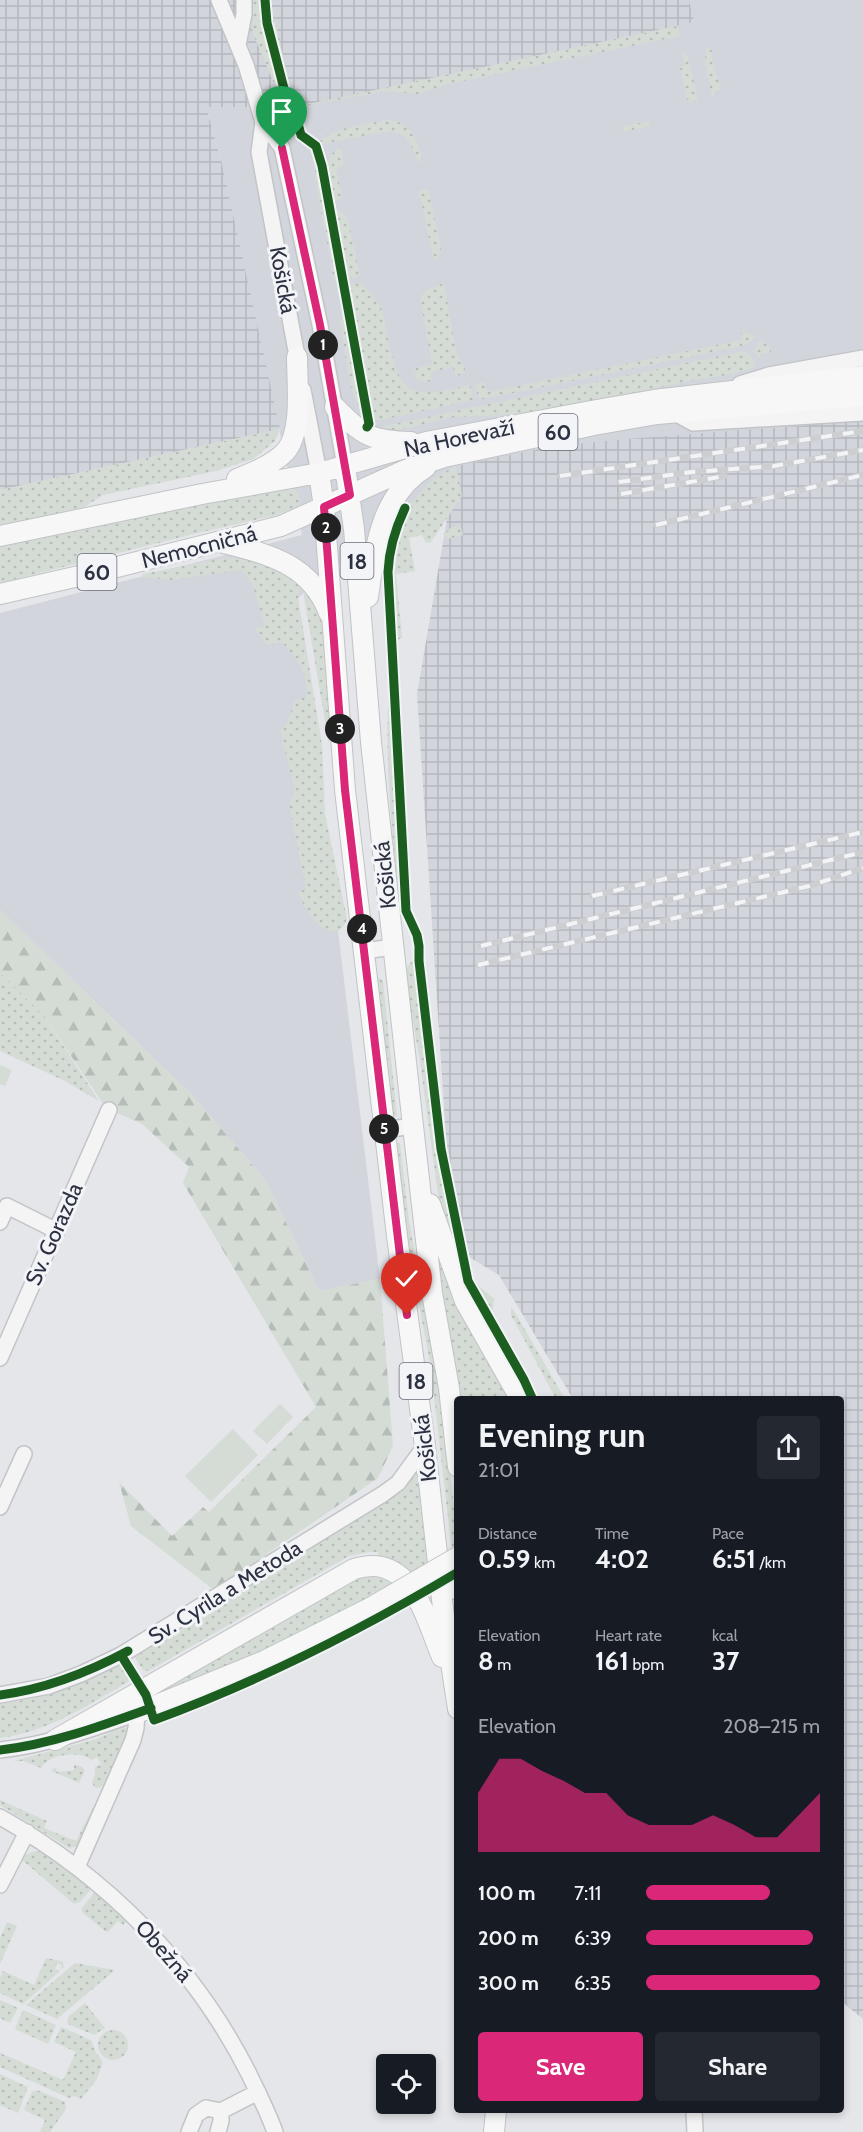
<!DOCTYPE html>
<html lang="en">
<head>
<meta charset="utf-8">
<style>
	body { margin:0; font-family:Cabin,sans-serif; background:#242831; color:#f1f3f6; height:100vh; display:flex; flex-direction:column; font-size:22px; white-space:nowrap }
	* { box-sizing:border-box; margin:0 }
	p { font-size:20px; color:#9ea1a6 }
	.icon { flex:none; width:33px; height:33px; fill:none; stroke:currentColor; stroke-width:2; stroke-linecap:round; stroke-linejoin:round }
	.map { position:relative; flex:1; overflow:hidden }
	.details { position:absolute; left:454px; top:1396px; width:390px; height:717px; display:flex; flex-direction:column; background:#171b24; border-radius:6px; box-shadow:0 3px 9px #0003 }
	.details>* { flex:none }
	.fabs { position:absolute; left:376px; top:2054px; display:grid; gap:12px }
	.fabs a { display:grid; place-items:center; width:60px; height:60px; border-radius:6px; background:#171b24; box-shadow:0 3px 9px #0003; font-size:30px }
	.pin { position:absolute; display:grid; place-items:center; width:51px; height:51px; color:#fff; margin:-62px -26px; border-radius:50% 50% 50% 0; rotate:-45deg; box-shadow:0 0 6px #0007 }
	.pin .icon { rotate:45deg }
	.km { position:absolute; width:30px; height:30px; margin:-15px; border-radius:50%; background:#222; color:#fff; font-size:16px; line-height:30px; text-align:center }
	.round { display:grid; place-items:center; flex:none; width:63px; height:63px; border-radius:6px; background:#242831 }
	.head { display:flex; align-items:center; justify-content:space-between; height:102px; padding:0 24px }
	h1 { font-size:33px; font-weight:700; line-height:45px }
	.metrics { display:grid; grid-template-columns:repeat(3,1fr); gap:9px; height:102px; padding:6px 24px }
	.metrics div { display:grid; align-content:center }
	.metrics b { font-size:26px; font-weight:700 }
	.metrics small { font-size:16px; font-weight:400 }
	.metrics p { font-size:16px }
	.chart { height:168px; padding:12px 24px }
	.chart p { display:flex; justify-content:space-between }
	.chart svg { width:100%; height:108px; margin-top:6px; fill:#db2777; opacity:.7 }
	.primary-button { display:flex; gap:12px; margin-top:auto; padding:12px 24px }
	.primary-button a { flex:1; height:69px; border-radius:6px; background:#db2777; color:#fff; font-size:24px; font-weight:700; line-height:69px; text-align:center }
	.primary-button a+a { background:#242831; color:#f1f3f6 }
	ul { padding:0 24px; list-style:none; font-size:20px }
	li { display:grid; grid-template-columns:96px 72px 1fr; align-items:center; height:45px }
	li i { height:15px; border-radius:8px; background:#db2777 }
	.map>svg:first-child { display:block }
</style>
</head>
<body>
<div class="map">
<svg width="863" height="2132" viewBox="0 0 863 2132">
	<defs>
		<pattern id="industrial-grid" width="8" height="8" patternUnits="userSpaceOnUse" patternTransform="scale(1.5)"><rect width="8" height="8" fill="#d3d5dc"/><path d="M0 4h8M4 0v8" fill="none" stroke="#b5b7be"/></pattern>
		<pattern id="grass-dots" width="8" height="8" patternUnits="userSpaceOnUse" patternTransform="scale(1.5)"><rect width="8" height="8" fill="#d4dcd5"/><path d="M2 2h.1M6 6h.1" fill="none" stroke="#b6bdb8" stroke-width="1.8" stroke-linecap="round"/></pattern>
		<pattern id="forest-firs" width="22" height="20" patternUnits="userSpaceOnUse" patternTransform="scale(1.5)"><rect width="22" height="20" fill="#d4dcd5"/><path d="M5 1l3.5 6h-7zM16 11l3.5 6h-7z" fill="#b6bdb8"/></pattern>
	</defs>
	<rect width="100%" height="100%" fill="#e4e6e9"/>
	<path fill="#d3d5dc" d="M 689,0 L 863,0 L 863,421 L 456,466 L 298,598 L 380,1279 L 319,1291 L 266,1181 L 193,1096 L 0,910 L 0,613 L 302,535 L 222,164 L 206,107 L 294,108 L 693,22 Z"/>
	<path fill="url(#industrial-grid)" d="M 0,0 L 689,0 L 694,22 L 294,108 L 206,107 L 222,164 L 280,429 L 0,490 Z
		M 863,421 L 863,2019 L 842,2002 L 842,1400 L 573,1399 L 499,1275 L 469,1257 L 447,1153 L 417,694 L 456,466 L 550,447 L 614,440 Z"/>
	<path fill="url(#grass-dots)" d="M 248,0 L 261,0 L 283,105 L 254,36 L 249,17 Z
		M 275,18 L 294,107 L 673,27 L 678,26 L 680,36 L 448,84 L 419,94 L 385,91 L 294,108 L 272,21 Z
		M 711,47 L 714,69 L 721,88 L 712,97 L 705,62 L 706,50 Z
		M 682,52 L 688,56 L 698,100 L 688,102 L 680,67 L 685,65 Z
		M 387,120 C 411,120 418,142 423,162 L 419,161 L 406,137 L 392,131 L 383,132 L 323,144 L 318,143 C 334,126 365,125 387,120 Z
		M 649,121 L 650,126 L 623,132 L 622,127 Z
		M 341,147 L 344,166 L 336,168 L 342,197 L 339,200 L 331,202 C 328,182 319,158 341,147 Z
		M 317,164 L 339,280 L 336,282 L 334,281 L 315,178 L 315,167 Z
		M 428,189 L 441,248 L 438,259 L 434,261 L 419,191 Z
		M 340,210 L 346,215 L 348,219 L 360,276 L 347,279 L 345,278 L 333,213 Z
		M 361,283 C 367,290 377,299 381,308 C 385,316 385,327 387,335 C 401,398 409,399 470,385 L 472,390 L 473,400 L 381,420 L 375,420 L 368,413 L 346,290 L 348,285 Z
		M 444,283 L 456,351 L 466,371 L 456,377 L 453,367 L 431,372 L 432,381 L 424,382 L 414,377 L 417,374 L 412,369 L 432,364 L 420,298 L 425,291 Z
		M 346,318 L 360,398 L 365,413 C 350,408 343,337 340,319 Z
		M 742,331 L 756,336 L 747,344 L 738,347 L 483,399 L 479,398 L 476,390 L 476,384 L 484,382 L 488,392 L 741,340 Z
		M 761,340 L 769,347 L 772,353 L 760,354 L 760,359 L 754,350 Z
		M 744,351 L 751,356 L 756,367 L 733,374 L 695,380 L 528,414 L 455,417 L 384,433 L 375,428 Z
		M 280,429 L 275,441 L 253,459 L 216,471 L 103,495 L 84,507 L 0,528 L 0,490 Z
		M 456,466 L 462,496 L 431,542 L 426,543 L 422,535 L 409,538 L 415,571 L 396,574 L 402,638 L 397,640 L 399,664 L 396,663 L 390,571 C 390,538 408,498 435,478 C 442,473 449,470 456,466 Z
		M 281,488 L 298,490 L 301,505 L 277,515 L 198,533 L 0,583 L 0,544 Z
		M 454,525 L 461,528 L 463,535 L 448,539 L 444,536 L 445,533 Z
		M 386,540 L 389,543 L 384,569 L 391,658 L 387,650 L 382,574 Z
		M 225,558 C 256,558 275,565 300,584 L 298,598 L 322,745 L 325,814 L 347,919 C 333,954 303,908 298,892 L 306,889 L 289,805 L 295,790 L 280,731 L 288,721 L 295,700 L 307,697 C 307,670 299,662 282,642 L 269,645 L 264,642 L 255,628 L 265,626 L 252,583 L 242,570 L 170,580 L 142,577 L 143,574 Z
		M 304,589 C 309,596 314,601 317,609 C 332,643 329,707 329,745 L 304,597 Z
		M 391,689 L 403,898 L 399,905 L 397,903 C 393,833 384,762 389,691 Z
		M 415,957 L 437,1153 L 457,1252 L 441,1216 L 419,1055 L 405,978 L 406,969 Z
		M 0,972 L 44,1016 L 99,1101 L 63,1080 L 0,1051 Z
		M 379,978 L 383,981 L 397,1115 L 393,1117 L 376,981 Z
		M 397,1143 L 400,1144 L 409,1221 L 441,1388 L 457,1535 L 457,1583 L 455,1578 L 430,1362 L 403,1223 L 394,1145 Z
		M 435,1254 L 437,1254 C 455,1305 486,1352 512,1399 L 458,1399 Z
		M 473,1281 L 494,1299 L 492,1317 L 471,1282 Z
		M 511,1308 L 513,1309 L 565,1399 L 556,1399 L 511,1315 Z
		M 417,1469 L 419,1469 L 435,1612 C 420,1588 409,1562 379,1557 L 378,1552 L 369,1552 L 349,1556 L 148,1671 L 143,1670 L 135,1657 L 389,1499 L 404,1488 Z
		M 360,1572 L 380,1573 L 393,1583 C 320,1630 237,1662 157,1696 L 153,1689 Z
		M 124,1663 L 133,1679 C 91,1703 49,1732 0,1738 L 0,1704 C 44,1699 85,1683 124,1663 Z
		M 123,1726 L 129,1730 L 105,1785 L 99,1788 L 94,1787 L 92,1782 L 95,1774 L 95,1767 L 101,1764 L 97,1757 L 91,1760 C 79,1750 48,1754 41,1768 L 24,1761 L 13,1761 L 97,1739 Z
		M 74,1765 L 81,1766 L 85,1770 L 79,1783 L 52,1771 L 52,1769 L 56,1768 L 57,1772 L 74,1770 Z
		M 0,1800 L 47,1821 L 44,1828 L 76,1841 L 95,1804 L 96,1806 L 79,1846 L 69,1848 L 0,1805 Z
		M 35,1851 L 44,1852 L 92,1888 L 80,1902 L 74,1904 L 21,1859 L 23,1856 Z
		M 95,1892 L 127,1920 L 123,1925 L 118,1921 L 108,1932 L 105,1931 L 83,1913 L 81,1909 Z
		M 7,1922 L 17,1926 L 0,1964 L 0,1938 Z
		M 46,1958 L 61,1961 L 63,1962 L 64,1967 L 60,1970 L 62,1965 L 57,1963 L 55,1969 L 60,1971 L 23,2004 L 0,1993 L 0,1978 L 3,1971 L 34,1985 Z
		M 75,1963 L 115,1970 L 57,2019 L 26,2005 Z
		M 0,2000 L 18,2008 L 10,2023 L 0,2018 Z
		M 85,2003 L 105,2028 L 94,2035 L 68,2024 L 67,2021 L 69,2016 Z
		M 23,2010 L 56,2025 L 48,2044 L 15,2029 Z
		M 61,2027 L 91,2040 L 95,2051 L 103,2062 L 97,2079 L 81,2099 L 74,2096 L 69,2098 L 0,2067 L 0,2053 L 63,2080 L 76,2052 L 54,2042 Z
		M98 2045a15 15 0 1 1 30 0a15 15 0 1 1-30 0Z
		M 0,2074 L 28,2087 L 18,2113 L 0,2105 Z
		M 37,2090 L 65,2102 L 66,2109 L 50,2132 L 40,2132 L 45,2120 L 24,2110 L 32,2092 Z"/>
	<path fill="url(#forest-firs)" d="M 0,910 L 193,1096 L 266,1181 L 319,1291 L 380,1279 L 393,1446 L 378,1478 L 214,1590 L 131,1526 L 119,1482 L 172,1536 L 203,1507 L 209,1512 L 316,1407 L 183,1183 L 189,1167 L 142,1124 L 106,1108 L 44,1016 L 0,973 Z"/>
	<path fill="#d4dcd5" d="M 0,1065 L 12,1070 L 5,1086 L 0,1084 Z
		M 280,1404 L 293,1417 L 267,1444 L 253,1431 Z
		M 233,1429 L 258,1455 L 211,1502 L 185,1476 Z"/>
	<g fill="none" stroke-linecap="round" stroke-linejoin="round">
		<defs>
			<path id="minor" d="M 219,0 L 246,65 L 263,122 L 282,148 L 320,325 L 345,467
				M 238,45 L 244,14 L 244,0
				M 263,122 L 259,152 L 299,367
				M 740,384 L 769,375 L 863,358
				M 303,390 L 319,473
				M 673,412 L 693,423 L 863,413
				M 364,951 L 393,947
				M 384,1130 L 413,1126
				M 0,1222 L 7,1206 L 57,1231
				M 0,1358 L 109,1110
				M 0,1507 L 24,1454
				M 0,1695 L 49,1686 L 81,1674 L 121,1655 L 383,1494 L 398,1483 L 425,1446
				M 0,1750 C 47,1745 92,1729 137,1713 L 136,1728 L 133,1740 L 77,1867
				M 0,1817 C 106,1876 194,1965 249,2074 C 258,2093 268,2112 275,2132
				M 0,1885 L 27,1832
				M 694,2110 L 695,2132
				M 189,2132 L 196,2115 L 206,2108 L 221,2111 L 258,2092
				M 218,2132 L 221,2121 L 221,2111"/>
			<path id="major" d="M 335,407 C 363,436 371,441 411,442
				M 345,467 L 354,529 L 371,742 L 413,1126 L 432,1293 L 449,1388 L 458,1467
				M 319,473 L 324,507 L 345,790 L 397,1236 L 425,1446 L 444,1617 L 458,1709
				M 237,479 C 254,472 272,465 285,452 C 303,433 297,382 297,357
				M 0,536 L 202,494 L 319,473 L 426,442 L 591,411 L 654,400 L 863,376
				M 224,543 C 268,554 311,564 329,613
				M 0,594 L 101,571 L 281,526 L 403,471 L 444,457 L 594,425 L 657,414 L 863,396
				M 368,597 C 375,549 380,495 426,467
				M 430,1204 L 465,1301 L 521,1400
				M 439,1572 L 458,1590
				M 137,1713 L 264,1661 L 370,1608
				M 55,1740 L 354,1569 C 411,1551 425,1617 442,1657
				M 494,2132 L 496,2110"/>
		</defs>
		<use href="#minor" stroke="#c2c4c7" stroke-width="18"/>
		<use href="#major" stroke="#c1c3c6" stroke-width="22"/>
		<use href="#minor" stroke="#f4f4f5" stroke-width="15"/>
		<use href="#major" stroke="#f7f7f8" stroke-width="20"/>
		<defs>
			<path id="rail" d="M 560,476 L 863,431
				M 619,482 L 692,472 L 774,466 L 863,450
				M 621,494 L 725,476
				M 656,525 L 863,475
				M 592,896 L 863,832
				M 481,946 L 863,852
				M 478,965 L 809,886 L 863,868"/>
		</defs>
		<use href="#rail" stroke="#cdced0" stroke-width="6"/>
		<use href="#rail" stroke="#f3f4f7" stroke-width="4" stroke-dasharray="11" stroke-linecap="butt"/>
		<defs>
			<path id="major-bridge" d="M 370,1608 L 458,1557"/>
		</defs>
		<use href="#major-bridge" stroke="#c1c3c6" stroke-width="22" stroke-linecap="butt"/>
		<use href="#major-bridge" stroke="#f7f7f8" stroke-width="20"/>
		<defs>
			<path id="cycleway" d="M 265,0 L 267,23 L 289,108 L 297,120 L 301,135 L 316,146 L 322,166 L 369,424 L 367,427
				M 405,508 C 395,529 389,549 388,572 L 406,911 L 417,935 L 419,946 L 419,961 L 441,1149 L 468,1281 L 524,1380 L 533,1400
				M 121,1655 L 146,1695 L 154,1720 C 260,1681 361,1630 458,1572
				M 0,1695 C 46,1689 87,1673 128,1651
				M 0,1750 C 52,1744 101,1726 151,1708"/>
		</defs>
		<use href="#cycleway" stroke="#f3f4f7" stroke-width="13"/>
		<use href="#cycleway" stroke="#1b5e20" stroke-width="9"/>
	</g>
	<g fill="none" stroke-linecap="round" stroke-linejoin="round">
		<defs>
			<path id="route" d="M 282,148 L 320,325 L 350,495 L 324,507 L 345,790 L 407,1315"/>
		</defs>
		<use href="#route" stroke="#fff" stroke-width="12"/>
		<use href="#route" stroke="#db2777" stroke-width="8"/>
	</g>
	<g text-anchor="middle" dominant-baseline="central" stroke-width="6" stroke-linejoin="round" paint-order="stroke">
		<g fill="#f3f4f7" stroke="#686c78" stroke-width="1.5">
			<rect x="538.5" y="414" width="39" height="36" rx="4.5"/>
			<rect x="340.5" y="543" width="33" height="36" rx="4.5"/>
			<rect x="77.5" y="554" width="39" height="36" rx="4.5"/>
			<rect x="399.5" y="1363" width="33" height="36" rx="4.5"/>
		</g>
		<g font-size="21" font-weight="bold" fill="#2c3141">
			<text x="558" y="432">60</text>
			<text x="357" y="561">18</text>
			<text x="97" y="572">60</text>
			<text x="416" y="1381">18</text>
		</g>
		<g font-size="22" fill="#2c3141" stroke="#f3f4f7">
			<text transform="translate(283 280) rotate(80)">Košická</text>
			<text transform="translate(459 438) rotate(-12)">Na Horevaží</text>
			<text transform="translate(199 547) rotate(-14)">Nemocničná</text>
			<text transform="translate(385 875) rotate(-96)">Košická</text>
			<text transform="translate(54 1234) rotate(-66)">Sv. Gorazda</text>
			<text transform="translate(425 1448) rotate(-97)">Košická</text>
			<text transform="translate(225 1592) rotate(-32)">Sv. Cyrila a Metoda</text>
			<text transform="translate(164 1951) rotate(49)">Obežná</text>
		</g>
	</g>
</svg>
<div class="fabs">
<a><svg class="icon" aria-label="locate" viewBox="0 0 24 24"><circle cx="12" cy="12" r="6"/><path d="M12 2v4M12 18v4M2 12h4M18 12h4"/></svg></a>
</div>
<div class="pin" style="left:282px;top:148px;background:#1e9e55"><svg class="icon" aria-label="arrive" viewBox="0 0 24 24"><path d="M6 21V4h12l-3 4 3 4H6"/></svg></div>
<div class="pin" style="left:407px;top:1315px;background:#d93025"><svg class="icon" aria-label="check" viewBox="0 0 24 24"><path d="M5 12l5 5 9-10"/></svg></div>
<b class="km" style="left:323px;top:345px">1</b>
<b class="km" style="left:326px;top:528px">2</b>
<b class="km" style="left:340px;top:729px">3</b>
<b class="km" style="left:362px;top:929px">4</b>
<b class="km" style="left:384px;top:1129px">5</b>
<section class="details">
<div class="head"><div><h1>Evening run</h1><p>21:01</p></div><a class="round"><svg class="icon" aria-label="share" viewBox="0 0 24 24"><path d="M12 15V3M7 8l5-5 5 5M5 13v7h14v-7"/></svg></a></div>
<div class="metrics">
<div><p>Distance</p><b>0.59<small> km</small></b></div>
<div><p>Time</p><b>4:02</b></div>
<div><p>Pace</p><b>6:51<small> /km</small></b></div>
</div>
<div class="metrics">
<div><p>Elevation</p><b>8<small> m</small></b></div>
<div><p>Heart rate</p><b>161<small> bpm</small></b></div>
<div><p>kcal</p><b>37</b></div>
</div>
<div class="chart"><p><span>Elevation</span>208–215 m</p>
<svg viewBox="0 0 160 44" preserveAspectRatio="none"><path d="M0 44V20L10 6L20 6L30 11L40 15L50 20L60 20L70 29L80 33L90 33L100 33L110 29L120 33L130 38L140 38L150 29L160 20V44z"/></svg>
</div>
<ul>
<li><b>100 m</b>7:11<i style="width:71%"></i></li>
<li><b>200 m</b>6:39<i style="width:96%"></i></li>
<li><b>300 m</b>6:35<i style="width:100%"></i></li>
</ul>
<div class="primary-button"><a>Save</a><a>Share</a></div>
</section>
</div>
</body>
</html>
